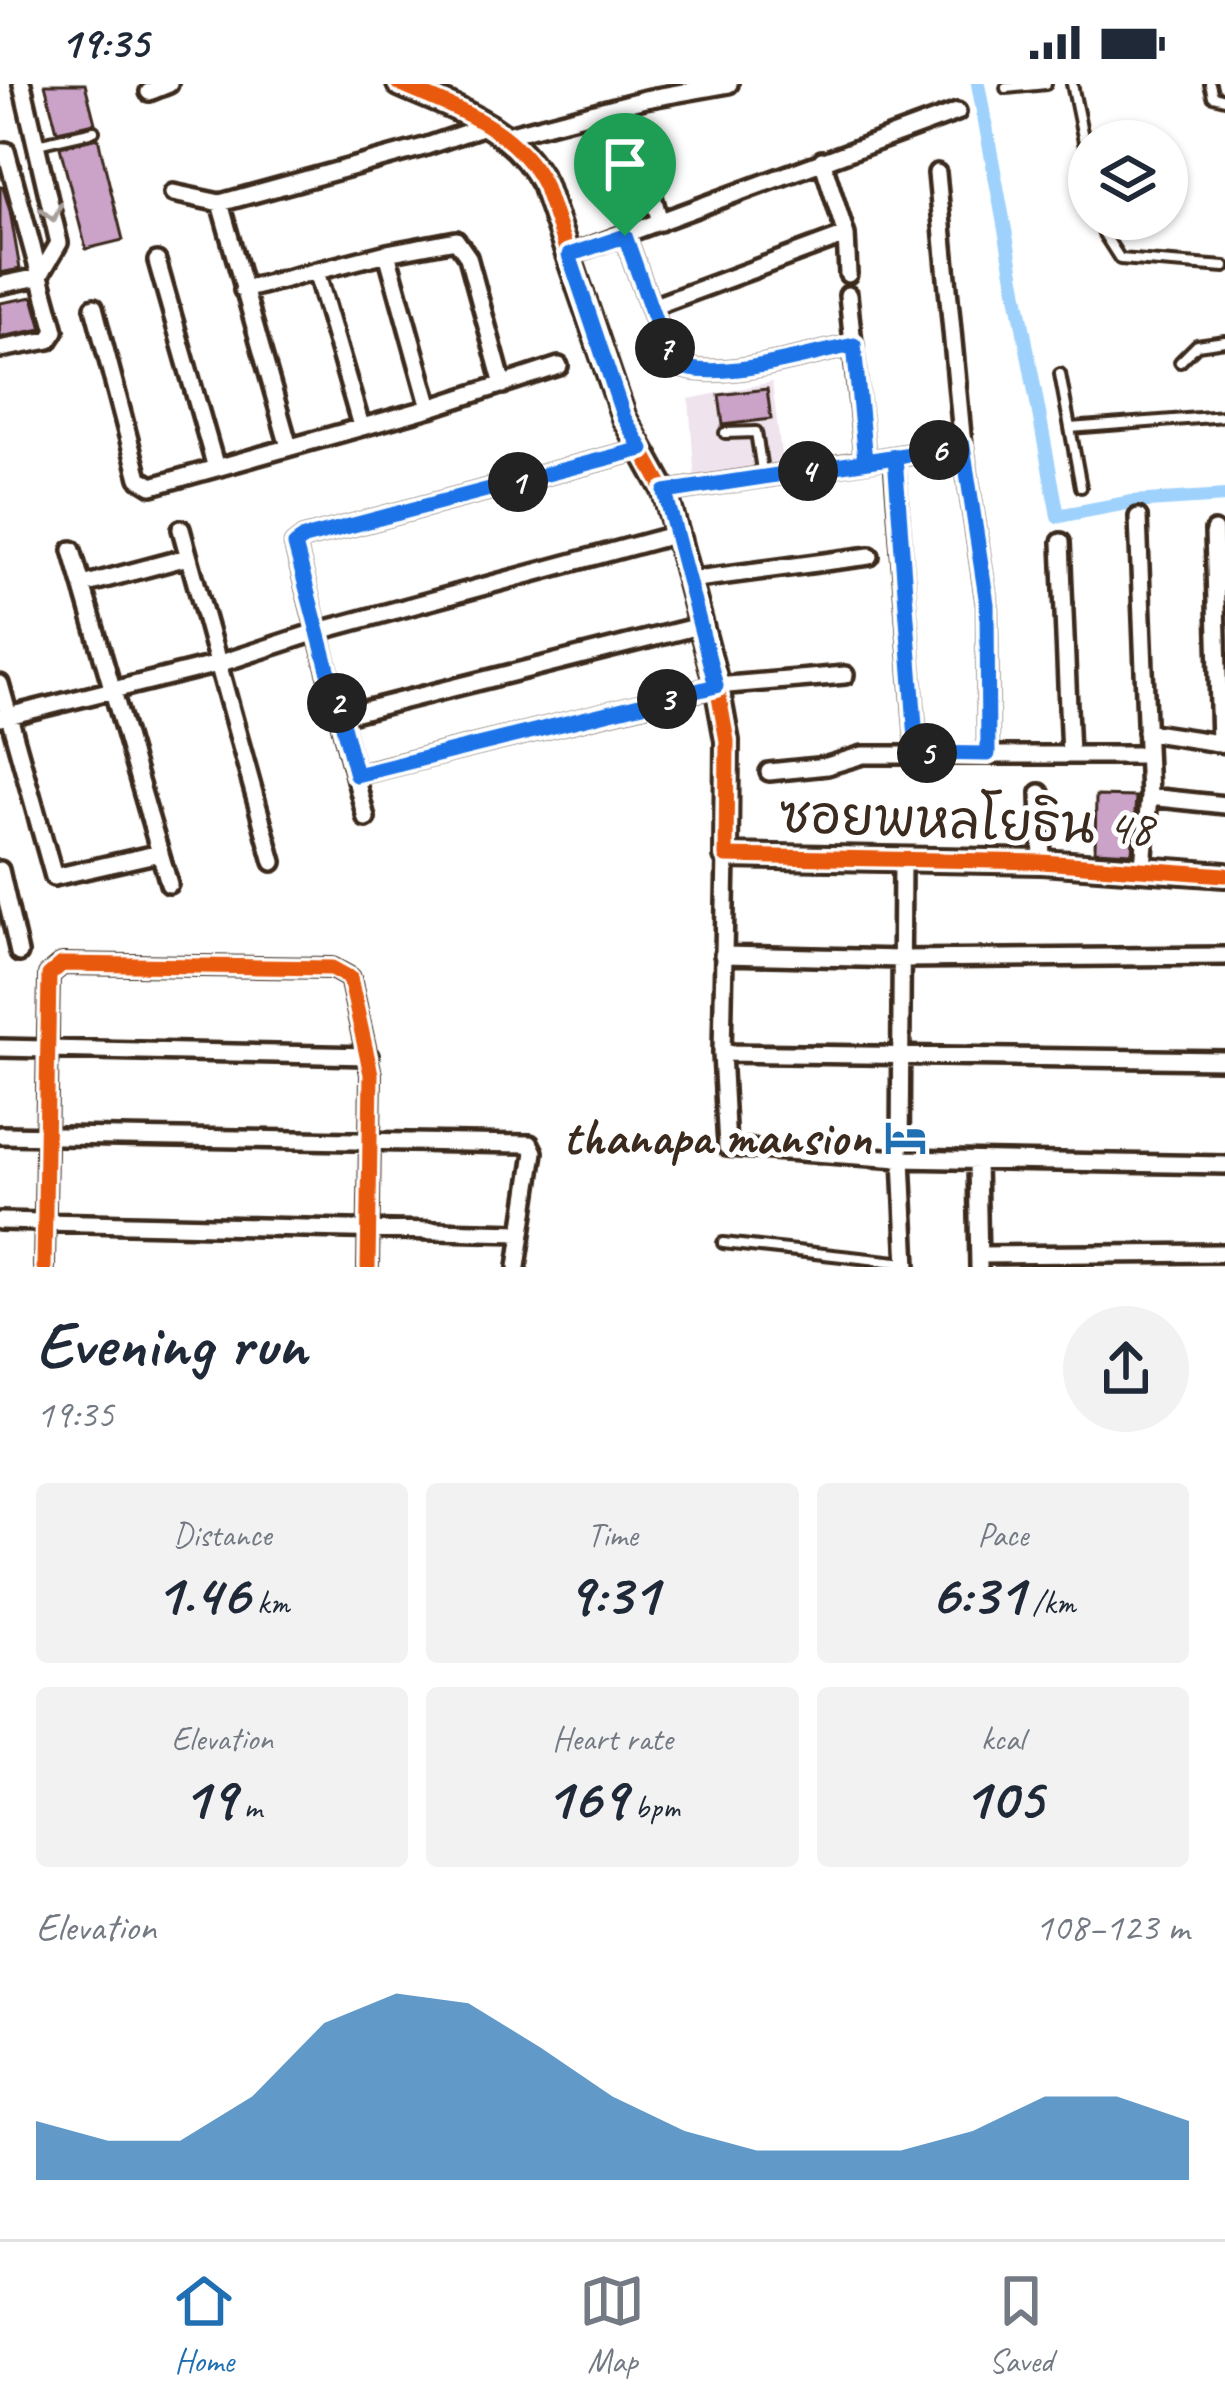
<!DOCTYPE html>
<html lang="en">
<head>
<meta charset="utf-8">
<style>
	body { margin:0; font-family:Caveat,"Playpen Sans Thai",sans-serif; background:#f2f2f3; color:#1f2937; height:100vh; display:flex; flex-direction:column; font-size:45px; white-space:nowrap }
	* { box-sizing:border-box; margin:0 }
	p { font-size:39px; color:#747a83 }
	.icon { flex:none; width:66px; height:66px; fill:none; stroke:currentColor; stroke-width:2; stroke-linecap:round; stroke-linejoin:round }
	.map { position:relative; height:1183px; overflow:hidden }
	.drawer { display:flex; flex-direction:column; background:#fff; flex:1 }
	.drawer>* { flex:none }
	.controls { position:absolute; left:1068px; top:36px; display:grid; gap:24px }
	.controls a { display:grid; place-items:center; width:120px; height:120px; border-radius:50%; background:#fff; box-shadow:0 3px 9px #0004; font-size:60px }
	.pin { position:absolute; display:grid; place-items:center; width:102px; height:102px; color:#fff; margin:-123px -51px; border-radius:50% 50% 50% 0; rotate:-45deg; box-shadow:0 0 12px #0007 }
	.pin .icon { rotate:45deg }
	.km { position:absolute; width:60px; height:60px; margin:-30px; border-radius:50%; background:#222; color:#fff; font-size:33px; line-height:60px; text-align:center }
	.round { display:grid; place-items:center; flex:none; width:126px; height:126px; border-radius:63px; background:#f2f2f3 }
	.headline { display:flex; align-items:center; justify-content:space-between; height:204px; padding:0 36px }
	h1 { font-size:66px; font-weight:800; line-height:90px }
	.figures { display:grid; grid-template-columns:repeat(3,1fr); gap:18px; height:204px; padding:12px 36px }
	.figures div { display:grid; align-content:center; border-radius:12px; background:#f2f2f3; text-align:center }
	.figures b { font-size:60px; font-weight:800 }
	.figures small { font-size:33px; font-weight:400 }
	.figures p { font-size:33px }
	.chart { height:336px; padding:24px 36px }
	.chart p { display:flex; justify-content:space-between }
	.chart svg { width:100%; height:216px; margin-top:12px; fill:#1f6fb2; opacity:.7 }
	.status { display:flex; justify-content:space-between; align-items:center; height:84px; padding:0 60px; background:#fff; direction:ltr }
	.status svg { height:33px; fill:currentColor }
	.tab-bar { display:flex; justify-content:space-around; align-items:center; height:168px; border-top:3px solid #e0e1e3; background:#fff; font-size:33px; color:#747a83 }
	.tab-bar a { display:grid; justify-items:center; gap:6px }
	.tab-bar .selected { color:#1f6fb2 }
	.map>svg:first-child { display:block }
</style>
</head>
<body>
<div class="status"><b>19:35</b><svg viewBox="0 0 49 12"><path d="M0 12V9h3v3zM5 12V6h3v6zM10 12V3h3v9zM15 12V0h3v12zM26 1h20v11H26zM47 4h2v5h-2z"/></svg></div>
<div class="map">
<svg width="1225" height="1183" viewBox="0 0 1225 1183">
	<rect width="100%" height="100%" fill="#fff"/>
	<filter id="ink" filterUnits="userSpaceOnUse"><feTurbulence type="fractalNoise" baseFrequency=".00833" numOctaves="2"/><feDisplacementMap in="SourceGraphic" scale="24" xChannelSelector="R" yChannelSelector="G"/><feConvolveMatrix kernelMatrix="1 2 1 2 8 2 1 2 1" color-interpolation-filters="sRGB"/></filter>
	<g filter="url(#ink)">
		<path fill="#efe3ee" d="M 772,298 L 783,386 L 695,397 L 689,315 Z"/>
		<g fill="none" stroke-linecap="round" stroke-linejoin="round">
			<path stroke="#9ed2fc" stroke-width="14" d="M 978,0 L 1058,432 L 1132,418 L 1225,412"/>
		</g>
		<path fill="#cba2c8" stroke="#3b2a1e" stroke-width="3" d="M 45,0 L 85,0 L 95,39 L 57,47 Z
			M 98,54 L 123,156 L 86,165 L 60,63 Z
			M 0,103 L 3,103 L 10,127 L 20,185 L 0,189 Z
			M 33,213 L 42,245 L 0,253 L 0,219 Z
			M 767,305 L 771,335 L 723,341 L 719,311 Z
			M 1096,712 L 1136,713 L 1132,769 L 1095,767 Z"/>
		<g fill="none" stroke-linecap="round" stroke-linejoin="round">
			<defs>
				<path id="lane" d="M 1072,0 L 1089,82
					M 1210,0 L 1213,12 L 1225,15
					M 1006,4 L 1046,0
					M 37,60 L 94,47
					M 1100,135 L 1104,150 L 1120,175 L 1225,183
					M 1180,278 L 1197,261 L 1225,257
					M 1060,290 L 1081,403
					M 1070,344 L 1225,332
					M 725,349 L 756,348 L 763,393
					M 723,1159 L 906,1179"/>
				<path id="street" d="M 22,0 L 59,159 L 39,193
					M 149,8 L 169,0
					M 507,51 L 645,15 L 729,0
					M 641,69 L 660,138
					M 822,76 L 846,151 L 848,190
					M 937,89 L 963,362 L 987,521 L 988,670
					M 173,109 L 220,119 L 424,63 L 491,40
					M 220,119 L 289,363
					M 625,152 L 670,278 C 711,302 807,270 854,261
					M 387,169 L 430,324
					M 569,171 L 957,28
					M 157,177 L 216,384
					M 316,187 L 361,342
					M 0,201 L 39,193
					M 243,206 L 387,169 L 456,156 L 468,173 L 503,301
					M 848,211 L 865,377
					M 94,223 L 139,394 L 152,402 L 430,324 L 559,282
					M 652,223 L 846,151
					M 0,265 L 49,256 L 55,247 L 6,67
					M 894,373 L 917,669
					M 665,408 L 963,362
					M 1138,433 L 1149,713 L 1143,782
					M 181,445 L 273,778
					M 1214,447 L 1220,659
					M 1061,458 L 1070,671
					M 72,466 L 169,800
					M 689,496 L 870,472
					M 83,501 L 188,473
					M 0,600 L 54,793 L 160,769
					M 341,632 L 699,542
					M 0,634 L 218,580 L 319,547 L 677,450
					M 1146,648 L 1225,660
					M 769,688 L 827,682 L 863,671 L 1147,671
					M 355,691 L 717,602 L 845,591
					M 1040,709 L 1042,778
					M 1149,713 L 1225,721
					M 366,734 L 295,461 L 304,454 L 642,365
					M 726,772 L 722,969 L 727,1063 L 900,1075 L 1225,1081
					M 0,786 L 19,869
					M 723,871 L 902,875 L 1225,872
					M 0,964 L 369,972
					M 722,969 L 1225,976
					M 0,1051 L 530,1060 L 534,1068 L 517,1183
					M 900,1075 L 902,776
					M 902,1075 L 907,1183
					M 977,1077 L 979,1183
					M 0,1137 L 521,1149
					M 979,1171 L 1225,1169
					M 44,1183 L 49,891 L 62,880 L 332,884 L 350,894 L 371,990 L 368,1183"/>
				<path id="secondary" d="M 399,0 C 457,26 514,42 544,101 L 624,334 L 665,408 L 677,450 L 717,602 L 727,657 L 726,772 L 1042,778 L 1225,791"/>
			</defs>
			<use href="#lane" stroke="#3b2a1e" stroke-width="16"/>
			<use href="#street" stroke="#3b2a1e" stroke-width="24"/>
			<use href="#secondary" stroke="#3b2a1e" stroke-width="30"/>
			<use href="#lane" stroke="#fff" stroke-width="8"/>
			<use href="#street" stroke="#fff" stroke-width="15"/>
			<use href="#secondary" stroke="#fff" stroke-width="21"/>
			<defs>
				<path id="cycleway" d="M 399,0 C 457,26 514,42 544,101 L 624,334 L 665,408 L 677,450 L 717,602 L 727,657 L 726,772 L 1042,778 L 1225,791
					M 44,1183 L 49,891 L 62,880 L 332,884 L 350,894 L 371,990 L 368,1183"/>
			</defs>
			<use href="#cycleway" stroke="#fff" stroke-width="22"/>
			<use href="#cycleway" stroke="#e8590c" stroke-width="15"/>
		</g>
		<defs><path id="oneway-chevron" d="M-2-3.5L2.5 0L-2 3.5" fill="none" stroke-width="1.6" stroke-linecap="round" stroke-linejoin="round" transform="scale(3)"/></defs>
		<use stroke="#a79f9a" href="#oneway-chevron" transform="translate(52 129) rotate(76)"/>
	</g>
	<g fill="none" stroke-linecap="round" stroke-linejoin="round" filter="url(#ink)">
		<defs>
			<path id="route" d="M 625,152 L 569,171 L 624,334 L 642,365 L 304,454 L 295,461 L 356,691 L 716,602 L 665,408 L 895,373 L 917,669 L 988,670 L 987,520 L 963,362 L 865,377 L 854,261 C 807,270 711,302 670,278 L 625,152"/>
		</defs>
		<use href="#route" stroke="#fff" stroke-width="24"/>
		<use href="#route" stroke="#1a73e8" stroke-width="15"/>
	</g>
	<defs>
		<symbol id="hotel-bare" viewBox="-9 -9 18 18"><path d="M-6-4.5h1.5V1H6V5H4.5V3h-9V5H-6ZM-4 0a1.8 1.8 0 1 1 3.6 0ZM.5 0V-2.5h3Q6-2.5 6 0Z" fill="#1f6fb2" stroke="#fff" stroke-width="2.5" paint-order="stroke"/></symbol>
	</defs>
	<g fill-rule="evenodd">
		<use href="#hotel-bare" x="876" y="1024" width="59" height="59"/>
	</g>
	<g text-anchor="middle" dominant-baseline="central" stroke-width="10" stroke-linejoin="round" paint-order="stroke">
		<g font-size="51" fill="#3b2a1e" stroke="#fff">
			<text transform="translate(966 737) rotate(2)">ซอยพหลโยธิน 48</text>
		</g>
		<g font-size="51" font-weight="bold" fill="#3b2a1e" stroke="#fff" text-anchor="end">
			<text x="871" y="1053">thanapa mansion</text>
		</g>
	</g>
</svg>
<div class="controls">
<a><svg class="icon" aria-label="layers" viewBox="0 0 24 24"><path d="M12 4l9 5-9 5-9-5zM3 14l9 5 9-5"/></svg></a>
</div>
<div class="pin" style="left:625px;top:152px;background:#1e9e55"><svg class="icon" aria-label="arrive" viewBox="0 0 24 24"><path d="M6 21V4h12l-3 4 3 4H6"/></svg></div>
<b class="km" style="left:518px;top:398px">1</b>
<b class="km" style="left:337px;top:619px">2</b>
<b class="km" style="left:667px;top:615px">3</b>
<b class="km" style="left:808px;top:387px">4</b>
<b class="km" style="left:927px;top:669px">5</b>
<b class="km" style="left:939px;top:366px">6</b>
<b class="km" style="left:665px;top:264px">7</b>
</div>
<section class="drawer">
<div class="headline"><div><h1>Evening run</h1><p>19:35</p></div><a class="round"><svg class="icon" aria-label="share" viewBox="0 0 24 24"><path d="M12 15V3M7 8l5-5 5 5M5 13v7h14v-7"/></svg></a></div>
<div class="figures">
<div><p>Distance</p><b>1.46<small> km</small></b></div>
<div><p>Time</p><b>9:31</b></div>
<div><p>Pace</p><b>6:31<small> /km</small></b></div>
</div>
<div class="figures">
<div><p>Elevation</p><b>19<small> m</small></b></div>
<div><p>Heart rate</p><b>169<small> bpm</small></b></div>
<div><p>kcal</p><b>105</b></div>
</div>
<div class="chart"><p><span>Elevation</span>108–123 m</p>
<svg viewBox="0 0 160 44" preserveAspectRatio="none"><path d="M0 44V32L10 36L20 36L30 27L40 12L50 6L60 8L70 17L80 27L90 34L100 38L110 38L120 38L130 34L140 27L150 27L160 32V44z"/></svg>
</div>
</section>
<nav class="tab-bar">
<a class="selected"><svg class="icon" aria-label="home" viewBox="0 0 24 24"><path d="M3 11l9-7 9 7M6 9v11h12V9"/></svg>Home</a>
<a><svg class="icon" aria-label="map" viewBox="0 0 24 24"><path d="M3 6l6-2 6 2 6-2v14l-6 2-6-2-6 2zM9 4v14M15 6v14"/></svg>Map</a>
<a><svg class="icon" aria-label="saved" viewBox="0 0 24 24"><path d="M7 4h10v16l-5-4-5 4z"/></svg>Saved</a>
</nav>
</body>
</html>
